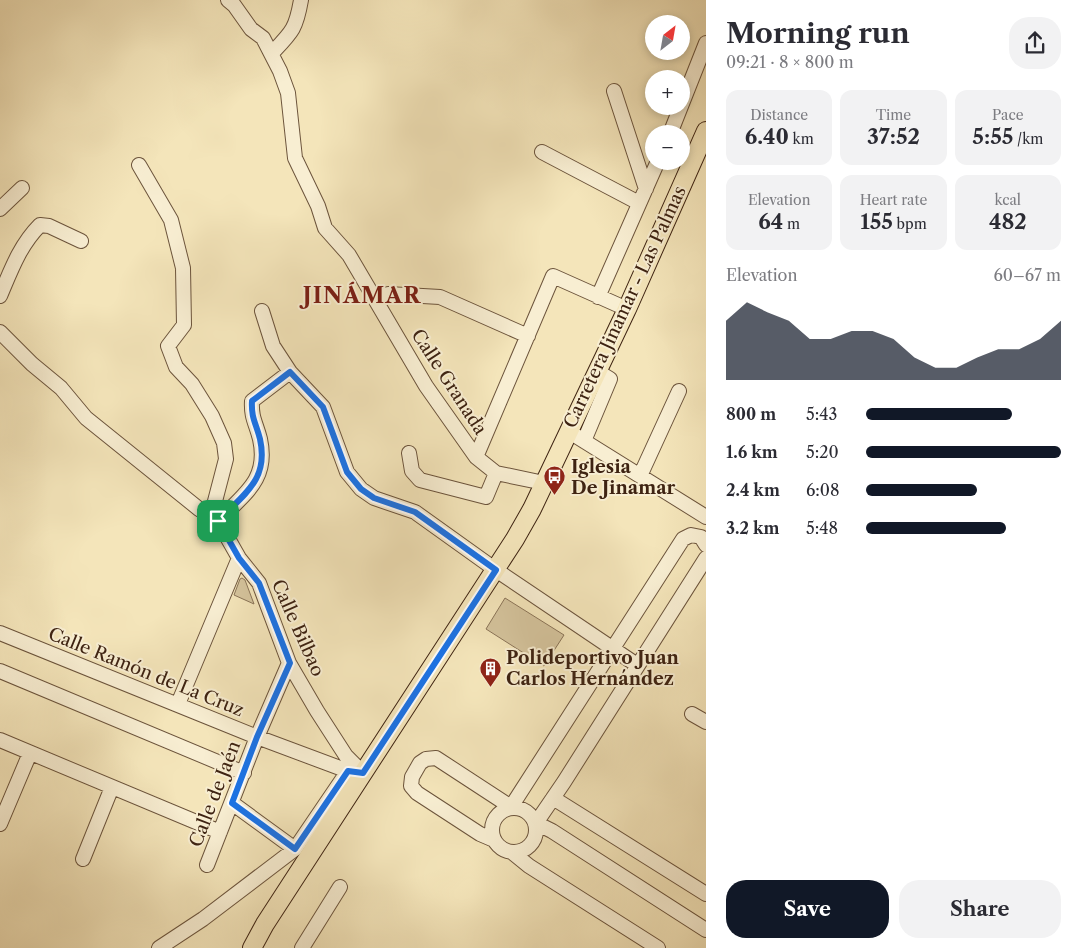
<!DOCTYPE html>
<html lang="en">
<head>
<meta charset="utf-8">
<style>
	body { margin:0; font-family:"Libre Caslon Text",serif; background:#f2f2f3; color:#2b2b33; height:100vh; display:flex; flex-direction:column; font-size:19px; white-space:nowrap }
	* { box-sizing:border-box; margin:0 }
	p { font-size:16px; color:#7c7c81 }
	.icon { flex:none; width:28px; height:28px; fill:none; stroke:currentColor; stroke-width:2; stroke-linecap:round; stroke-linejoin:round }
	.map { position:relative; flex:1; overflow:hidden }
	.drawer { display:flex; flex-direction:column; background:#fff; width:375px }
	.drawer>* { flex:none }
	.needle { width:32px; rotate:31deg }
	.fabs { position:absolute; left:645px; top:15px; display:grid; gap:10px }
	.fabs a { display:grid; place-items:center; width:45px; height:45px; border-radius:50%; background:#fff; box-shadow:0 2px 8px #0003; font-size:25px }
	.pin { position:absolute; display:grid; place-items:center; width:42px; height:42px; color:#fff; margin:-21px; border-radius:10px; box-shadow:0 2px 8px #0006 }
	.round { display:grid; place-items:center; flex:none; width:52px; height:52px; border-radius:20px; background:#f2f2f3 }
	.head { display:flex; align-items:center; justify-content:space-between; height:85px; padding:0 20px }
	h1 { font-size:28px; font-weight:800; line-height:38px }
	.metrics { display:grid; grid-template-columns:repeat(3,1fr); gap:8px; height:85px; padding:5px 20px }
	.metrics div { display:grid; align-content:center; border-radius:12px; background:#f2f2f3; text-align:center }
	.metrics b { font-size:21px; font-weight:800 }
	.metrics small { font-size:14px; font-weight:400 }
	.metrics p { font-size:14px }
	.chart { height:140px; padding:10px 20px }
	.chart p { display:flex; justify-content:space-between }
	.chart svg { width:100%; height:90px; margin-top:5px; fill:#111827; opacity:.7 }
	.cta { display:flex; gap:10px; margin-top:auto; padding:10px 20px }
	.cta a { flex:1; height:58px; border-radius:20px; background:#111827; color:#fff; font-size:20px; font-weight:800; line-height:58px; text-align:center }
	.cta a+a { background:#f2f2f3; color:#2b2b33 }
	ul { padding:0 20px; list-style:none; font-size:16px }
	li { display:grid; grid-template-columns:80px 60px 1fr; align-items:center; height:38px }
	li i { height:12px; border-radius:6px; background:#111827 }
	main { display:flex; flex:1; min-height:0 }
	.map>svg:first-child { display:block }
</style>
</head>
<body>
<main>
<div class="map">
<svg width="706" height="948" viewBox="0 0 706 948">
	<rect width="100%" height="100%" fill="#f4e5ba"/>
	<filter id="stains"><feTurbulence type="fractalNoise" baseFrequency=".004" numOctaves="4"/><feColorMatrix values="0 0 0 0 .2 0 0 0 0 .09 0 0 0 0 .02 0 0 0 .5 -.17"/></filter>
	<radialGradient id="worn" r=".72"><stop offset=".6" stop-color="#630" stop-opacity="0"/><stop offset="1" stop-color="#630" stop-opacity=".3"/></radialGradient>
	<path fill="#d5c49d" stroke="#8a7458" d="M 242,578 L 245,580 L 254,604 L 234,595 L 240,579 Z
		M 505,598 L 564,635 L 544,666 L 486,629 Z"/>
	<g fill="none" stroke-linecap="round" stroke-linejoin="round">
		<defs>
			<path id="minor" d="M 228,0 L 234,5 L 251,29 L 263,38 L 280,71 L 288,93 L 295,158 L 318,206 L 325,228 L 349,255 L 426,386 L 476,457 L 496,473 L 544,483
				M 272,53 C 292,32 296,29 301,0
				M 614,91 L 646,189
				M 670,134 L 706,43
				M 542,152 L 639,203
				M 139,165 L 171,220 L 183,268 L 184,325 L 168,346 L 176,367 L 192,384 L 212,416 L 224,443 L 226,459 L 214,505 L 218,521 L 239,558 L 259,583 L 289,663 L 317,711 L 346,756 L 363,773
				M 0,209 L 22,188
				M 0,296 C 11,270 20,245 40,225 L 49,226 L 81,241
				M 598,297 L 658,161
				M 375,299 L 388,294 L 440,297 L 528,336
				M 262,311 L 273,346 L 290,372 L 323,407 L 347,472 L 361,489 L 374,498 L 415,512 L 496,570 L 637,665
				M 0,332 L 32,364 L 61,388 L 86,418 L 199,509 L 218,521 C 244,494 269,480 260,439 C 256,423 251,418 252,401 L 290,372
				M 568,431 L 706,517
				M 584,441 L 610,379 L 597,371
				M 409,453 L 412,471 L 420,480 L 486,497 L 496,473
				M 476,457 L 553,276 L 627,309
				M 640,476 L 679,391
				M 706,558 L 564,782 L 536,823 L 552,831 L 706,930
				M 0,633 L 257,737 L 348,771 L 363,773
				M 0,671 L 244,773
				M 178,704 L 239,558
				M 692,714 L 706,722
				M 0,740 L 220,832
				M 553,798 L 706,894
				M 232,803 L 295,849
				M492 830a22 22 0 1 1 44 0a22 22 0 1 1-44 0Z
				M 0,824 L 30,753
				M 494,840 L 480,834 L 417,793 L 411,786 L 412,777 L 420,763 L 426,759 L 436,758 L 511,807 L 683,539 L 691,535 L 701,537 L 706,545
				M 513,853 L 529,866 L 658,948
				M 83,859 L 112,787
				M 207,865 L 257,737 L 289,663
				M 159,948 L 203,919 L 295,849 L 348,771
				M 302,948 L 340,887"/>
			<path id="major" d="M 252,948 L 265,924 L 515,539 L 532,509 L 627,309 L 706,131"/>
		</defs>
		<use href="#minor" stroke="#6c543c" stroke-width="16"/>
		<use href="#major" stroke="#3e2312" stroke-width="20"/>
		<use href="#minor" stroke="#f8eed2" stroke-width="14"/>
		<use href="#major" stroke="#f4e5ba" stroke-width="18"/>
	</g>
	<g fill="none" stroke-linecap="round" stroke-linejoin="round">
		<defs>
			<path id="route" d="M 290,372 L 323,407 L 347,472 L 361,489 L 374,498 L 415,512 L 496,570 L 363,773 L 348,771 L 295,849 L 232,803 L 257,737 L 290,663 L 259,583 L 239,558 L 218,521 C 244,494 269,480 260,439 C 256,423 251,418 252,401 Z"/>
		</defs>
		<use href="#route" stroke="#fff" stroke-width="10"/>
		<use href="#route" stroke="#1a73e8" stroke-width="6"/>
	</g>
	<defs>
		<symbol id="bus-pin" viewBox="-11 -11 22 30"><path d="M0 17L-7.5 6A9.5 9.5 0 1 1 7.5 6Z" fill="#8f2418" stroke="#f8eed2"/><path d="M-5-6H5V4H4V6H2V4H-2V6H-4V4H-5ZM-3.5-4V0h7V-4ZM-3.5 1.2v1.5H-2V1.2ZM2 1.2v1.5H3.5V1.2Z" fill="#fff"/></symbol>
		<symbol id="building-pin" viewBox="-11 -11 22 30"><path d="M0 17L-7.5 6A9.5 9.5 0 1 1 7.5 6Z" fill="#8f2418" stroke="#f8eed2"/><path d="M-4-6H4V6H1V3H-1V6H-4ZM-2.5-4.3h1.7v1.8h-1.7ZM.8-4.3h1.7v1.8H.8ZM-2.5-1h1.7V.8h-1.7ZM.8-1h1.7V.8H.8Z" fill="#fff"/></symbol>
	</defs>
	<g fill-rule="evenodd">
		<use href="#bus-pin" x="542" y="464" width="25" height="34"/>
		<use href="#building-pin" x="478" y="656" width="25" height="34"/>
	</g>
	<g text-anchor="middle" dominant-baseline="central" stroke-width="4" stroke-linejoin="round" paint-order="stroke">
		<g font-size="18" fill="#3e2312" stroke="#f8eed2">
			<text transform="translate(625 307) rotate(-65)">Carretera Jinamar - Las Palmas</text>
			<text transform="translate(449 382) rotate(57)">Calle Granada</text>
			<text transform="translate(298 628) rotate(66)">Calle Bilbao</text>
			<text transform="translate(146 672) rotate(22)">Calle Ramón de La Cruz</text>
			<text transform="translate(215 794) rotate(-69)">Calle de Jaén</text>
		</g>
		<g font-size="18" font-weight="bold" fill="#3e2312" stroke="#f8eed2" text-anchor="start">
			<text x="571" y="467">Iglesia<tspan x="571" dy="21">De Jinamar</tspan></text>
			<text x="506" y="658">Polideportivo Juan<tspan x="506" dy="21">Carlos Hernández</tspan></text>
		</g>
		<g font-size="22" font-weight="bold" letter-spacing="1" fill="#7a1f14" stroke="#f8eed2">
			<text x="362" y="295">JINÁMAR</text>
		</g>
	</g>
	<rect width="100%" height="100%" filter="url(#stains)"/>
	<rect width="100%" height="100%" fill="url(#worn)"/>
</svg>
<div class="fabs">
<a><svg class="needle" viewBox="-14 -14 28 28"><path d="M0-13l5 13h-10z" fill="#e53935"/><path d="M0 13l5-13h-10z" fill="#7c7c81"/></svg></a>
<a>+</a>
<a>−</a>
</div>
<div class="pin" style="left:218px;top:521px;background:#1e9e55"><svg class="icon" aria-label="arrive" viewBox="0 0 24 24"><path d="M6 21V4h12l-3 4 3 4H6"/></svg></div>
</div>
<section class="drawer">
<div class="head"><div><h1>Morning run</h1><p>09:21 · 8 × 800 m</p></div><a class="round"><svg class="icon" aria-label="share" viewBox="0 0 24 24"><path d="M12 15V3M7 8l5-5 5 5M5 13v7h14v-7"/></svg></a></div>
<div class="metrics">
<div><p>Distance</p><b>6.40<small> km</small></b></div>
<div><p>Time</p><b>37:52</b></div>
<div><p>Pace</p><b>5:55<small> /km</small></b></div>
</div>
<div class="metrics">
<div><p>Elevation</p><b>64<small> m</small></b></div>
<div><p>Heart rate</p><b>155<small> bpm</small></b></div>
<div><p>kcal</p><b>482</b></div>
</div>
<div class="chart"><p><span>Elevation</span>60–67 m</p>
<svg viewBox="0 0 160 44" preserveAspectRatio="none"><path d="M0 44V15L10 6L20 11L30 15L40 24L50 24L60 20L70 20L80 24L90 33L100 38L110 38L120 33L130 29L140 29L150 24L160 15V44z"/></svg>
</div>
<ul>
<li><b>800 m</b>5:43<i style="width:75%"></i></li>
<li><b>1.6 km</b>5:20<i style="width:100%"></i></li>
<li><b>2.4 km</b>6:08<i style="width:57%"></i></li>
<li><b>3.2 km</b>5:48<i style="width:72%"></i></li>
</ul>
<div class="cta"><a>Save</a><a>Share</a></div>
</section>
</main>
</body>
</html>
